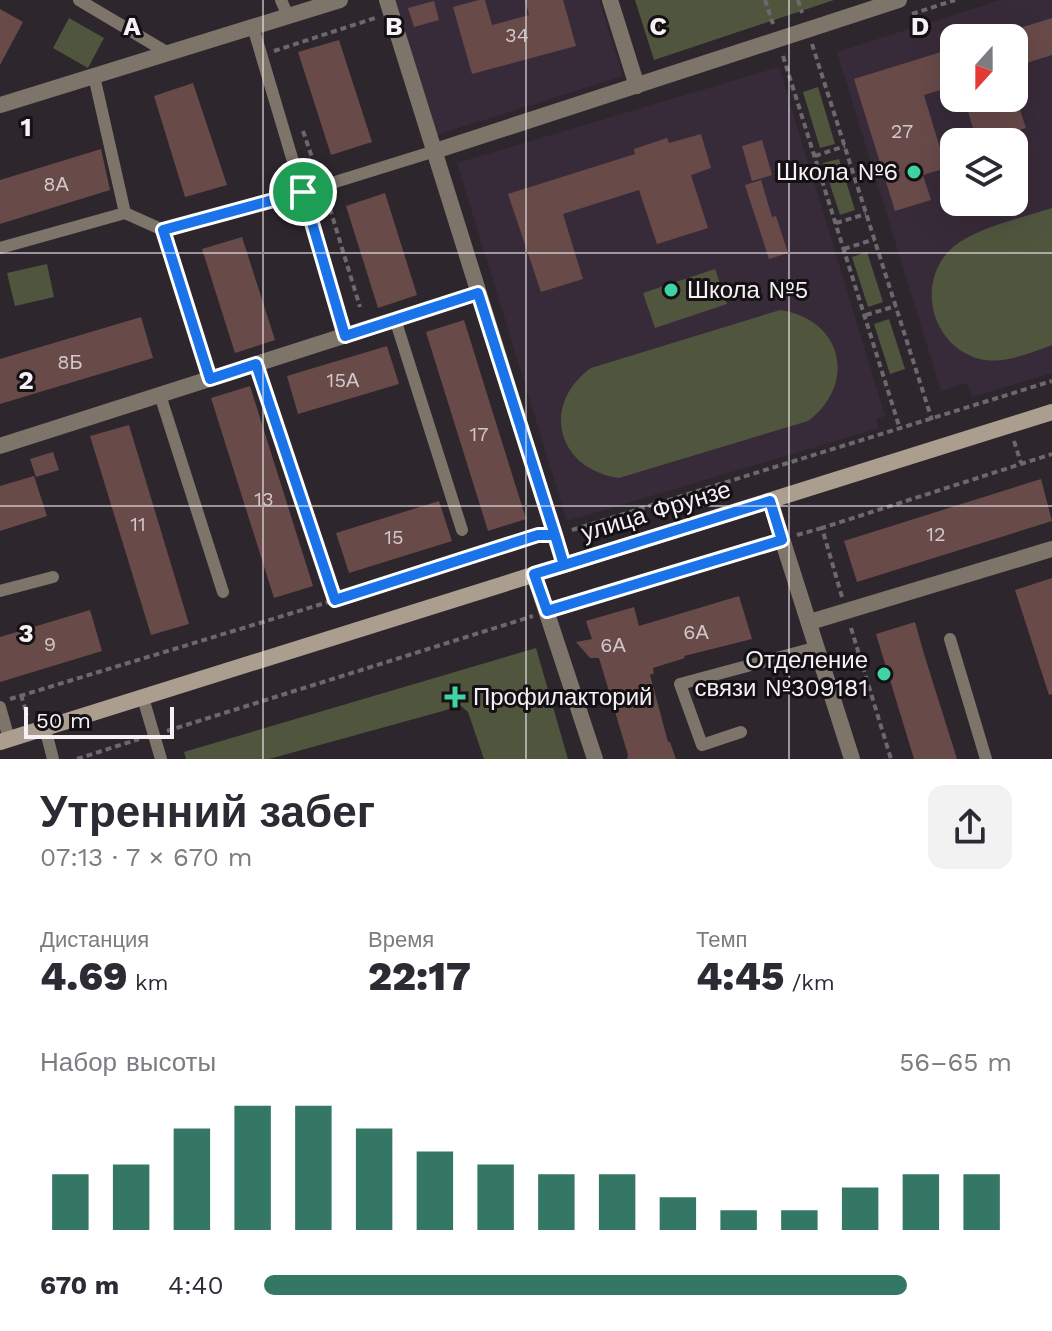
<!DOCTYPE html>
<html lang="ru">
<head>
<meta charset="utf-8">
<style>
	body { margin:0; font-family:"Work Sans",sans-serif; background:#f2f2f3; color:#2b2b33; height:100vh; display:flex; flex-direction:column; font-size:30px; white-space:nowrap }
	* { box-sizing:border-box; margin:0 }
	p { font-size:26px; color:#7c7c81 }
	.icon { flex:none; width:44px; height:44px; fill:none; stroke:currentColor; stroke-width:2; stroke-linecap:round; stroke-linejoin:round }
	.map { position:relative; height:759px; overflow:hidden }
	.details { display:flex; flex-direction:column; background:#fff; flex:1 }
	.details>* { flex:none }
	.needle { width:52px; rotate:201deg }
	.controls { position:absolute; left:940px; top:24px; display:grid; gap:16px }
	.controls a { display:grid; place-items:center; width:88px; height:88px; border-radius:16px; background:#fff; box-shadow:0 8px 32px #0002; font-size:40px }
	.scale { position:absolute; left:24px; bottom:20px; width:150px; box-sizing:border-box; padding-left:8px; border:4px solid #f6f1f5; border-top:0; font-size:22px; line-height:28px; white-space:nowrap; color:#f6f1f5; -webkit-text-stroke:6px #141014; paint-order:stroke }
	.pin { position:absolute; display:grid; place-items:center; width:68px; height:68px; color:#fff; margin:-34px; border:4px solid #fff; border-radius:50%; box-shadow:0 2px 8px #0007 }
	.round { display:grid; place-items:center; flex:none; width:84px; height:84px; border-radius:16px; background:#f2f2f3 }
	.head { display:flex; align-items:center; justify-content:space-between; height:136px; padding:0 40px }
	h1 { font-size:44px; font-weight:800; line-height:60px }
	.figures { display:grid; grid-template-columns:repeat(3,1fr); gap:12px; height:136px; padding:8px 40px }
	.figures div { display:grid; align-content:center }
	.figures b { font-size:40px; font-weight:800 }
	.figures small { font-size:22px; font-weight:400 }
	.figures p { font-size:22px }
	.chart { height:224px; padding:16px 40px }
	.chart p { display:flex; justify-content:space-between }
	.chart svg { width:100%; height:144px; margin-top:8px; stroke:#347765; stroke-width:6 }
	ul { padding:0 40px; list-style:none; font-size:26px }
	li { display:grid; grid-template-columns:128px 96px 1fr; align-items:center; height:60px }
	li i { height:20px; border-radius:10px; background:#347765 }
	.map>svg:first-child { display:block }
</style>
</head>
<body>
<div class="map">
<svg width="1052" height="759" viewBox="0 0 1052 759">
	<rect width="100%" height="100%" fill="#2e262d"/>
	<path fill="#382b39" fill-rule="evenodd" d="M 393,0 L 599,0 L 623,76 L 436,135 Z
		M 1001,0 L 1052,0 L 1052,373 L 972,397 L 967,383 L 941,391 L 837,52 ZM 954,38 L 1014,38 L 1014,98 L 954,98 ZM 954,142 L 1014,142 L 1014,202 L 954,202 Z
		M 779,67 L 885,416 L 876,419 L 879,428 L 567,521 L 457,163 Z"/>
	<path fill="#50563e" d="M 635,0 L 834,0 L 654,60 Z
		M 69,18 L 104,38 L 88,68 L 53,48 Z
		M 818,87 L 835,144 L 820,148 L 803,92 Z
		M 839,159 L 855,210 L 840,215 L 823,163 Z
		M 1052,208 L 1052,345 C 1029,353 1004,365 980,359 C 933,347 915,285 950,250 C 972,228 1022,218 1052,208 Z
		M 867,252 L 883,302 L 868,307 L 852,257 Z
		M 47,264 L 54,297 L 15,306 L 7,273 Z
		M 715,269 L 727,304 L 655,328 L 643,293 Z
		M 780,310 C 842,319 858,383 808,421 L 619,478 C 557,469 540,405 591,368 Z
		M 889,319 L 905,369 L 890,374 L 874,324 Z
		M 536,648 L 568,759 L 484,759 L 468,712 L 461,706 L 269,759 L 186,759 L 184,752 Z"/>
	<path fill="#684a49" d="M 479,0 L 485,0 L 492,25 L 529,15 L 525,0 L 563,0 L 576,46 L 472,74 L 453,7 Z
		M 434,1 L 439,20 L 414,27 L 408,8 Z
		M 0,9 L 23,22 L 0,65 Z
		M 1052,18 L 1052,55 L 1014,67 L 1014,30 Z
		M 339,40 L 372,142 L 331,155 L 298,52 Z
		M 954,48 L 954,86 L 924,95 L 946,168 L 923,175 L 931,200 L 895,211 L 854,79 Z
		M 193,83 L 227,185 L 185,197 L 154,96 Z
		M 964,98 L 1016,98 L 1026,128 L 977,142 Z
		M 701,134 L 711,168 L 691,175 L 708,228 L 657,244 L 639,190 L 563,214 L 583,279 L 541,292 L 508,194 L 635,154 L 634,149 L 667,138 L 669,143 Z
		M 762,140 L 772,175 L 752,181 L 742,146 Z
		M 101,149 L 110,190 L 0,224 L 0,180 Z
		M 761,180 L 772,217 L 776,216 L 788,253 L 769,259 L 745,185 Z
		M 385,193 L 417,295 L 378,308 L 346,206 Z
		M 242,237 L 275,340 L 235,353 L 202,249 Z
		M 141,317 L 153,358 L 0,404 L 0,359 Z
		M 464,320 L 526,519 L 488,531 L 426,332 Z
		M 387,346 L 399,384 L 298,414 L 287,376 Z
		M 250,386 L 313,586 L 274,598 L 211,398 Z
		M 129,425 L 189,624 L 151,635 L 90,436 Z
		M 53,452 L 59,470 L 36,477 L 30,459 Z
		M 34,476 L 47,516 L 0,531 L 0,486 Z
		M 1041,479 L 1052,521 L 857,582 L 844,541 Z
		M 439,501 L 452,541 L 349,573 L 336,533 Z
		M 1052,578 L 1052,694 L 1049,695 L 1015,590 Z
		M 739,596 L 752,639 L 684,656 L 685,658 L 653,668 L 654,673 L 650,675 L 668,742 L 670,742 L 676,759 L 627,759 L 628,755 L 599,658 L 590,658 L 576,642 L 592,639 L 586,621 L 634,607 L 639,626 Z
		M 90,610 L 102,651 L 0,682 L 0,637 Z
		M 915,622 L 924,654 L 957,759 L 914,759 L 876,634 Z"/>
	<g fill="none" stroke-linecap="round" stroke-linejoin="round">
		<path stroke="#6e676d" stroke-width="4" stroke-dasharray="6 4" stroke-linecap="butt" d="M 765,0 L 773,24
			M 798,0 L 802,13
			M 912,14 L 955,0
			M 812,44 L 932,420
			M 274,51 L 375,18
			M 783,56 L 900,429
			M 303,131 L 317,172
			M 815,156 L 845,146
			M 327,199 L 360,307
			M 836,223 L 866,214
			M 844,249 L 875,239
			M 866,315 L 896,306
			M 261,379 L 335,600
			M 1014,441 L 1021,463
			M 572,530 L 1052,381
			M 797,535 L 822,528
			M 842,597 L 822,528 L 1052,454
			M 564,606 L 766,545
			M 851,628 L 891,759
			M 21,695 L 27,715
			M 10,699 L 335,600 L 536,535
			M 167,731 L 533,616
			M 77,759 L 139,739"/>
		<path stroke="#7d746a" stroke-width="12" d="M 79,0 L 168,53
			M 281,0 L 288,16
			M 253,27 L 345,336
			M 94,76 L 125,213 L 163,230 L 303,192 L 435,151
			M 163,230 L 210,379
			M 0,248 L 125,213
			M 395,319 L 462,530
			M 160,395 L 223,592
			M 0,591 L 53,577
			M 950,639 L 986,759
			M 143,698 L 161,759
			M 0,707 L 9,739
			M 45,728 L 53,759
			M 741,732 L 702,745 L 680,684 L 818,647"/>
		<path stroke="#7d746a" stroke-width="16" d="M 387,0 L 564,565
			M 610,0 L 637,86
			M 0,105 L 340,0
			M 435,151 L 899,0
			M 0,446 L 478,293
			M 770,501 L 852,759
			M 534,574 L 595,759
			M 810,622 L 1052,549"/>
		<path stroke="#ac9e8f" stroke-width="16" d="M 0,742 L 1052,412"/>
	</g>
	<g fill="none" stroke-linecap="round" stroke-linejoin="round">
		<defs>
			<path id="route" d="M 303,192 L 345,336 L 478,293 L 555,535 L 564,565 L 534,574 L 547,611 L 782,540 L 770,501 L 564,565 L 555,535 L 538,535 L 335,600 L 256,364 L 210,379 L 163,230 L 303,192"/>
		</defs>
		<use href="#route" stroke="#fff" stroke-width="16"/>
		<use href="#route" stroke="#1a73e8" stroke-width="10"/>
	</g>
	<path fill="none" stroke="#f6f1f5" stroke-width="2" stroke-opacity="0.55" d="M 263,0 L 263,759M 526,0 L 526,759M 789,0 L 789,759M 0,253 L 1052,253M 0,506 L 1052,506"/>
	<g fill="#3fd4a2" stroke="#141014" stroke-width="3">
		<circle cx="914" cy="172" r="8"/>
		<circle cx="671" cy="290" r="8"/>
		<circle cx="884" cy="674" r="8"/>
		<path d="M451 685h8v8h8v8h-8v8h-8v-8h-8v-8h8z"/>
	</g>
	<g text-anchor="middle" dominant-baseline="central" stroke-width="6" stroke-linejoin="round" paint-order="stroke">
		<g font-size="20" fill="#d2c7ca">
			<text x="517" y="35">34</text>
			<text x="902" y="131">27</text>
			<text x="56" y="184">8А</text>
			<text x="70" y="362">8Б</text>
			<text x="343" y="380">15А</text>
			<text x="479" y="434">17</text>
			<text x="264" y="499">13</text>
			<text x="138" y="524">11</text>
			<text x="936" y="534">12</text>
			<text x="394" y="537">15</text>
			<text x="696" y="632">6А</text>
			<text x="50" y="644">9</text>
			<text x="613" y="645">6А</text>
		</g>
		<g font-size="24" fill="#f6f1f5" stroke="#141014" text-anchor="end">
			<text x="898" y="172">Школа №6</text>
			<text x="687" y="290" text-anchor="start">Школа №5</text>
			<text x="868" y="660">Отделение<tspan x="868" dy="28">связи №309181</tspan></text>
			<text x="473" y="697" text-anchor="start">Профилакторий</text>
		</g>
		<g font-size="24" fill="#f6f1f5" stroke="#141014">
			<text transform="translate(656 511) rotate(-17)">улица Фрунзе</text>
		</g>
	</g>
	<g font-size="26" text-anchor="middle" font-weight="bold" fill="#f6f1f5" stroke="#141014" stroke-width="6" stroke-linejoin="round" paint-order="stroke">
		<text x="132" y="35">A</text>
		<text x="394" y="35">B</text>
		<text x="658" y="35">C</text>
		<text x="920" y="35">D</text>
		<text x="26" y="136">1</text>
		<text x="26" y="389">2</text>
		<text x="26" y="642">3</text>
	</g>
</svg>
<div class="controls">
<a><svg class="needle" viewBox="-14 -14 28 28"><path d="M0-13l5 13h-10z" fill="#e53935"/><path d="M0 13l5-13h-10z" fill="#7c7c81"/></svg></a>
<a><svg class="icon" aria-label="layers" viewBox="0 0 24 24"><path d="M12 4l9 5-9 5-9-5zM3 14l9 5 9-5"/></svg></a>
</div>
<div class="scale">50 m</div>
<div class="pin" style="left:303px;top:192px;background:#1e9e55"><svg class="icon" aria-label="arrive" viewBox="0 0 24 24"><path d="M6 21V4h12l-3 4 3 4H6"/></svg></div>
</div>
<section class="details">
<div class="head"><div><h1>Утренний забег</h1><p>07:13 · 7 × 670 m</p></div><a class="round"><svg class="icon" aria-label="share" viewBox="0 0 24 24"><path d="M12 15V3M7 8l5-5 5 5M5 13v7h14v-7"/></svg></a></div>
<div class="figures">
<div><p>Дистанция</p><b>4.69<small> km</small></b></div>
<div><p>Время</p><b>22:17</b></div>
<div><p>Темп</p><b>4:45<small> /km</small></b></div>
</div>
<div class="chart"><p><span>Набор высоты</span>56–65 m</p>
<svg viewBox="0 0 160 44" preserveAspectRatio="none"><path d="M5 44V27M15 44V24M25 44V13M35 44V6M45 44V6M55 44V13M65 44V20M75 44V24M85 44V27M95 44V27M105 44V34M115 44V38M125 44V38M135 44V31M145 44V27M155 44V27"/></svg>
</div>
<ul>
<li><b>670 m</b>4:40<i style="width:86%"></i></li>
</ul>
</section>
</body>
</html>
